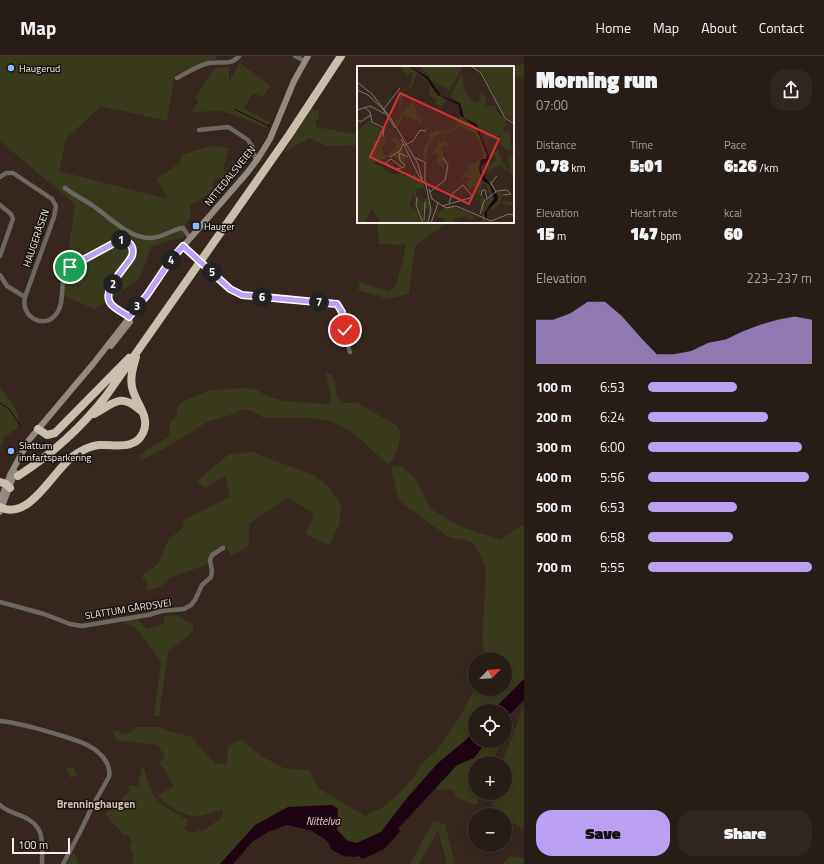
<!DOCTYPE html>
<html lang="en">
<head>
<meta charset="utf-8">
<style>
	body { margin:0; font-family:"Titillium Web",sans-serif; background:#30251f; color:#f1f3f6; height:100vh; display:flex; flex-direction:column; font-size:15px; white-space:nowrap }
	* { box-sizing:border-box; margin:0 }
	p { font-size:13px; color:#a5a1a1 }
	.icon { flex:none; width:22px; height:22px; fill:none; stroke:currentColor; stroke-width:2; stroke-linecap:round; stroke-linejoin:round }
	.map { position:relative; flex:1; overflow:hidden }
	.drawer { display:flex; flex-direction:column; background:#281c16; width:300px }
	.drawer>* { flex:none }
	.needle { width:26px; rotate:65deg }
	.fabs { position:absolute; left:468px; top:596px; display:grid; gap:8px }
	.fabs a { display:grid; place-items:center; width:44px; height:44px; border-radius:50%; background:#281c16; box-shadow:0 2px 10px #0003,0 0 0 1px #443a35; font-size:20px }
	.scale { position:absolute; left:12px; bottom:10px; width:58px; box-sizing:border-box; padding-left:4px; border:2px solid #f7ece7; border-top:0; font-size:11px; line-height:14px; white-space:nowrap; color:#f7ece7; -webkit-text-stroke:3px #18110d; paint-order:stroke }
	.pin { position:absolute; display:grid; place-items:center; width:34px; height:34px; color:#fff; margin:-17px; border:2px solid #fff; border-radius:50%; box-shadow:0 1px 4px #0007 }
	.km { position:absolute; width:20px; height:20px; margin:-10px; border-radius:50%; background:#222; color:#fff; font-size:11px; line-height:20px; text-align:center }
	.round { display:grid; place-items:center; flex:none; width:42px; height:42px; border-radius:16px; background:#30251f }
	.summary { display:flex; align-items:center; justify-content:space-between; height:68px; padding:0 12px }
	h1 { font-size:22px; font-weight:800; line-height:30px }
	.metrics { display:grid; grid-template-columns:repeat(3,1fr); gap:6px; height:68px; padding:4px 12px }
	.metrics div { display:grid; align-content:center }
	.metrics b { font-size:17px; font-weight:800 }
	.metrics small { font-size:11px; font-weight:400 }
	.metrics p { font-size:11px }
	.chart { height:112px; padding:8px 12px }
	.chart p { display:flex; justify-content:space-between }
	.chart svg { width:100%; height:72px; margin-top:4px; fill:#bca0f2; opacity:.7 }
	.button { display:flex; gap:8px; margin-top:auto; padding:8px 12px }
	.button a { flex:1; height:46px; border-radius:16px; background:#bca0f2; color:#111; font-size:16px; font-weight:800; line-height:46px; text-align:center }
	.button a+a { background:#30251f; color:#f1f3f6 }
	ul { padding:0 12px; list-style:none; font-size:13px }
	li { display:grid; grid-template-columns:64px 48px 1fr; align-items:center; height:30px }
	li i { height:10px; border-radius:5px; background:#bca0f2 }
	header { display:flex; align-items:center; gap:24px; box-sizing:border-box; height:56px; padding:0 20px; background:#281c16; border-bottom:1px solid #443a35 }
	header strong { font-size:19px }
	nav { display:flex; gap:22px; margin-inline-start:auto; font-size:14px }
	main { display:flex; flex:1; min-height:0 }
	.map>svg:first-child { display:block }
</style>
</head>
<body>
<header>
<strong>Map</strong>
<nav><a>Home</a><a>Map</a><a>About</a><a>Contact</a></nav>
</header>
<main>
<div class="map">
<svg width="524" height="808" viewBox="0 0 524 808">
	<rect width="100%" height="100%" fill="#36261e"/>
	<path fill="#39391b" d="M 0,0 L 217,0 L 216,3 L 175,19 L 167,65 L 101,50 L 66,83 L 59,115 L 168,143 L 157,122 L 180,107 L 181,99 L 210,90 L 229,92 L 223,113 L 227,120 L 215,123 L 211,129 L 215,134 L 190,150 L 191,161 L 186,168 L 184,181 L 152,190 L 140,222 L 95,253 L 62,239 L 75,148 L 0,85 Z
		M 240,7 L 271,30 L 263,41 L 253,37 L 244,52 L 270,66 L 266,72 L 238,60 L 220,55 L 192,56 L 199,44 L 195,42 L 215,12 L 229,11 L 229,25 Z
		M 524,8 L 524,20 L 513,21 L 513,11 L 507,11 Z
		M 312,51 L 313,54 L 318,55 C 321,59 318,63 315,66 L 317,71 L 354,78 L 358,72 L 358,89 L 327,90 L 309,82 L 284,97 Z
		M 377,166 L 448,166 L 415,190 L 409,238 L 388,243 L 358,234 L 360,226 L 389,235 L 397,227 L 406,189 L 379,188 Z
		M 326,317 L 332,318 L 335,327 L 337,341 L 343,347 L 357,347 L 396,369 L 401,376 C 399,387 397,400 389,408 L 384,405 L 357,380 L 345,372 L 331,365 L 310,362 L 264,362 L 250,354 L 241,354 L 234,358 L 207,366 L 171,389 L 142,404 L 139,400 L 149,392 L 169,381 L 170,365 L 174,364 L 177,360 L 177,352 L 182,346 L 209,334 L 245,332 L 256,333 L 265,339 L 283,345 L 328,348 L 331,344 Z
		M 0,332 L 14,349 L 18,358 L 18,372 L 4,381 L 0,394 Z
		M 252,396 L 313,419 L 328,430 L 341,449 L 340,468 L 329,489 L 305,478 L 314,458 L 288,441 L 249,468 L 249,490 L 231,500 L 226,491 L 206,509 L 171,521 L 160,531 L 146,535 L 147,525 L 143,523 L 142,519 L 158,508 L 168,484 L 184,471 L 183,464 L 230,441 L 225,420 L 205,432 L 197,425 L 229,398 Z
		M 395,410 L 400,410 L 414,420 L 431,453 L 459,470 L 501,484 L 520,470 L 524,471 L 524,623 L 492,655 L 475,655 L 475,674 L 467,683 L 438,707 L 407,742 L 381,776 L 357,787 L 348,785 L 337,774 L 338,753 L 332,749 L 288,751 L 220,808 L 132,808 L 134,796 L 130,795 L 130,789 L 133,788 L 128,779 L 125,780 L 105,758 L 130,735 L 127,730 L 138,730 L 143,708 C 153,745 154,746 188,764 L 184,774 L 193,777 L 200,774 L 202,775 L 223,761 L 223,754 C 215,755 207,759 199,760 C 183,762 169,749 157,740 L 174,730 L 159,706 L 165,702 L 158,689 L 116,684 L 112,674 L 127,678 L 137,671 L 160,671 L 168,675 L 190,680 L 215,707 L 227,708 L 228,691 L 240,683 L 261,700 L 284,712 L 310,715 L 318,732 L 365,760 L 383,751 L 398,739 L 416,718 L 420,709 L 436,695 L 447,680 L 463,655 L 475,632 L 475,633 L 505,633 L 505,603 L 485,603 L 482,583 L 486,519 C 485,508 478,487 466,484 C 459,483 453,483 447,480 L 399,445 L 391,415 L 392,411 Z
		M 177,559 L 193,569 L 193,575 L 168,596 L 159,660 L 154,660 L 161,607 C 154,595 145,582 135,572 C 131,569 127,569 124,565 L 138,563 L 139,566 L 148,573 L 164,568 L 164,560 Z
		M 524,649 L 524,773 L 505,763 L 505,759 L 497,759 C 493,752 489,745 491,737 L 505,737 L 505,707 L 502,707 Z
		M 487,685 L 500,685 L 494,707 L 475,707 L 475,737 L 481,737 L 477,748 L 473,748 L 457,742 L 452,733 L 439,734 L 435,732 L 457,709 L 474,702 Z
		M 73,710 L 77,719 L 70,722 L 66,713 Z
		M 433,765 L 445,768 L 455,806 L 451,808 L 447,808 L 438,775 L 419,808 L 410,808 Z
		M 73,797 L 76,800 L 79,808 L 66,808 Z
		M 510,800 L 524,802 L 524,808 L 503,808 Z"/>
	<path fill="#1e0313" d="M 524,623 L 524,644 L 505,663 L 505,655 L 492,655 Z
		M 475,674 L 475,685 L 487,685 L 474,702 L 457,709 L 381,791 L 366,799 L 354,801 L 347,800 L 323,782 L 310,774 L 286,769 L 268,776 L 252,786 L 233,808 L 220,808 L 255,769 L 288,751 L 332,749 L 338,753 L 337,774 L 348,785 L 357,787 L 381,776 L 407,742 L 438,707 L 467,683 Z"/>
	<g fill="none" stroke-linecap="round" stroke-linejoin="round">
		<path stroke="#1e0313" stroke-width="1" d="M 234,53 L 269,70
			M 0,347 L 9,353 L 20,369"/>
		<path stroke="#1e0313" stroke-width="7" d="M 330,782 L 334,791 L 346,797
			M 363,799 L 382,790 L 396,775"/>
		<path stroke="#6d6861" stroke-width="4.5" d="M 295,0 L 305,5
			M 177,22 C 187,17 198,9 209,7 C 221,5 231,10 239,0
			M 199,74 L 227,71 L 230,72 L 248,84 L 253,92 L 256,106
			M 0,121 L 6,117 L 13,117 L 52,143 L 56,150 L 54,161 L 25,241 C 20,261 45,275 57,257 C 66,245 58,225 68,213 C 73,207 111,187 119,185 C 129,182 134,191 132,200 L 111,230 L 108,240 L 110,246 L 113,250 L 130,264
			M 65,132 C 74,139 83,143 92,149 C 108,160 129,183 151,182 C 163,182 172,173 183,172 L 190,182
			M 0,149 L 11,158 L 13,163 L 0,200
			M 209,213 L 230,233 L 242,239 L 337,248 C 345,256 345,284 350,296
			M 0,219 L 7,230 L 25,241
			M 0,546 L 44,558 L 70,568 L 82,570 L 148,559 L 162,555 L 184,553 L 191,549 L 195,544 L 202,529 L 211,521 L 212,515 L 210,504 L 212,499 L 223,492
			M 0,665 C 22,667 42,674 63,680 C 71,683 81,685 89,690 C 100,696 112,708 109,721 L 93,749 L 80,776 L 63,808
			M 0,749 C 6,755 15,757 22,760 C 46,770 42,787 42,808"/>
		<path stroke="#938b80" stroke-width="6" d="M 111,290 L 130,266
			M 0,445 L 10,419 L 29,384 L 93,308 L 147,239 L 173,202 L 247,117 L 259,101 L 270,83 L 294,25 L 308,0
			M 0,456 L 15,416"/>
		<path stroke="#cabead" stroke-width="8" d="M 94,358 C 113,348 120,336 140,354
			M 38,373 L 47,379 L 55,377 L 129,302
			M 18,420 C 52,398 81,372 106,340 L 289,79 L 341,0
			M 0,426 L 6,428 L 10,432
			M 0,451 C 29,466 53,415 72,401 C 80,395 89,390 99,389 C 115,388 134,395 143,377 C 151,360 135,347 132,331 C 130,321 133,311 136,301"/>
		<path stroke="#6d6861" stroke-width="4.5" d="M 189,195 L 209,213"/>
	</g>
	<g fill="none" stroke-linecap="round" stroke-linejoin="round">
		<defs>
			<path id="route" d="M 70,211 L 118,185 C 128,184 135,189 132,200 C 126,212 100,234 111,248 C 116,254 123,256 129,261 L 147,239 L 170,205 L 183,190 L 230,233 L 242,239 L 337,248 L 342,256 L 345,274"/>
		</defs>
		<use href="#route" stroke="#fff" stroke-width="8"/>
		<use href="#route" stroke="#bca0f2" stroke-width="5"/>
	</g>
	<g fill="#88bbfc" stroke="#18110d" stroke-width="1.5">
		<circle cx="11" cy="12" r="4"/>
		<rect x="192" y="166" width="8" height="8" rx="2"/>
		<circle cx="11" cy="395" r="4"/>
	</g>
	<g text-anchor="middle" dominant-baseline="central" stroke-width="3" stroke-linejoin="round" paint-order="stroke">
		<g font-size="10" fill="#f7ece7" stroke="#18110d" text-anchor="start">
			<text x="19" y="12">Haugerud</text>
			<text x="204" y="170">Hauger</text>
			<text x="19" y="389">Slattum<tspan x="19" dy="12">innfartsparkering</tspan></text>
		</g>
		<g font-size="10" fill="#f7ece7" stroke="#18110d">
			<text transform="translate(230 120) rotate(-51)">NITTEDALSVEIEN</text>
			<text transform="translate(36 182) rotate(-71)">HAUGERÅSEN</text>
			<text transform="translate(128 553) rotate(-9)">SLATTUM GÅRDSVEI</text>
		</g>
		<g font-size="11" font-weight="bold" fill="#d3beb4" stroke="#18110d">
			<text x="96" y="748">Brenninghaugen</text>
		</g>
		<g font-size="11" font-style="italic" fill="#fcbcde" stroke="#18110d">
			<text x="323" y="765">Nittelva</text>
		</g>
	</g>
	<g transform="translate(357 10)">
		<rect width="157" height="157" fill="#36261e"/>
		<path d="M 46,0 L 51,0 L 66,10 L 74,17 L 76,25 L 89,34 L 84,41 L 79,39 L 80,33 L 72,30 L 73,17 L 60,8 L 54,22 L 46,25 L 43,49 L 57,34 L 60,51 L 65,54 L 62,61 L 64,57 L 59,52 L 58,55 L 46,49 L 41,62 L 38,55 L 43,52 L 42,34 L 44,25 L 52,21 L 56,10 L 55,6 L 50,9 L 44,2 ZM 62,0 L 104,0 L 105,2 L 90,28 L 91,23 L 75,15 L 65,7 L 74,12 ZM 120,0 L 157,0 L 157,57 L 145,46 L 136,28 L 138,26 L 135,25 L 124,5 L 119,2 ZM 105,7 L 107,23 L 114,34 L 119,37 L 124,34 L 122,26 L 128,31 L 129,40 L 141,40 L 138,41 L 141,46 L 150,55 L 144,57 L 152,58 L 146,62 L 147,66 L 150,64 L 153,66 L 154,80 L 157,84 L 149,84 L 141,76 L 144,69 L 132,73 L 119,57 L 107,52 L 104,38 L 93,31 ZM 104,50 L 119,61 L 130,89 L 129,93 L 125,93 L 122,99 L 126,114 L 135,115 L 139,125 L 145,127 L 144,135 L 157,136 L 153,140 L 144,136 L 137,143 L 131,143 L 128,151 L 135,157 L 126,157 L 123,135 L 120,134 L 115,128 L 121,133 L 127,130 L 128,135 L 133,131 L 129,118 L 125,118 L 122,131 L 118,128 L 122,121 L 112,122 L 108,114 L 113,115 L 112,112 L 107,111 L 102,116 L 107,107 L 113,104 L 110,101 L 127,90 L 122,75 L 117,67 L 103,61 L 90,68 L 86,67 L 97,62 ZM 13,54 L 25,65 L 25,71 L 30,74 L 25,82 L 27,88 L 30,90 L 40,79 L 35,75 L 37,68 L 45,79 L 49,94 L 46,97 L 35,90 L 15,97 L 27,101 L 27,104 L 36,108 L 45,107 L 48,111 L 58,109 L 67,119 L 70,130 L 66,122 L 60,123 L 58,136 L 56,128 L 52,141 L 60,144 L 66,157 L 24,157 L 15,143 L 8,157 L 0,157 L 0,65 ZM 81,64 L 85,67 L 77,71 L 70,82 L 70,97 L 66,89 L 68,80 L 74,71 L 70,69 ZM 87,75 L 92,79 L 83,81 L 87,89 L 87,104 L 80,95 L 80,88 L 77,88 L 76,91 L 75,86 L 82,77 ZM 133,80 L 138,81 L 134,82 L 136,86 L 142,85 L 146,98 L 153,105 L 151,90 L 157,90 L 157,109 L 147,103 L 144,99 L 136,103 L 132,101 L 135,104 L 133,107 L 130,100 L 139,95 ZM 70,131 L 74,144 L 70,157 L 68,157 L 72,142 L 66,144 L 66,154 L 59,137 L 60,133 L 65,133 L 67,141 L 66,133 ZM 95,140 L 116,149 L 118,154 L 111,153 L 110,150 L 97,153 L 97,157 L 87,157 L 88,153 L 80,151 L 82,150 L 79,148 L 80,141 L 82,147 L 86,143 L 89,146 L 87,141 Z" fill="#39391b"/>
		<path d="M 51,0 L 71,11 L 84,30 L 103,37 L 107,52 L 119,58 L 132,90 L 132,94 L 124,100 L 124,105 L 141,130 L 140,135 L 130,145 L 130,157 L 127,147 L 137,133 L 133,119 L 126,115 L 122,104 L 124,93 L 129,93 L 130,89 L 119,61 L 103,49 L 102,39 L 81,29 L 69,12 Z" fill="#1e0313"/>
		<path fill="none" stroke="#83756e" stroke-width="1" d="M 114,0 L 124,7 L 148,52 L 157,58M 0,16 L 15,28 L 33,51 L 61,98 L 65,113M 0,24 L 11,29 L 26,43 L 38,62M 7,41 L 13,46 L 15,56 L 27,62 L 26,71M 0,44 L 13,40 L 28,48M 26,44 L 43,22M 1,54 L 3,56 L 14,49M 44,73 L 62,110 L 69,119 L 74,144 L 71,157M 48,79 L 56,75 L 63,64 L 69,65M 33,91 L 43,85 L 46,78M 58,92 L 68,96 L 68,117M 44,102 L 39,103 L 28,97 L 34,93 L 46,102 L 48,99 L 43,95 L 42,87 L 51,91M 72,123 L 75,133 L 89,142 L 99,140 L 134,155 L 152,148 L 157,149M 73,126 L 88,114 L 91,99 L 86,92M 139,126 L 134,117 L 140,110M 124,130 L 125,124 L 128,124 L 130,132M 60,131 L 59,139 L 66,157M 85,140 L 116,131 L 106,119 L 95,128 L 92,137M 123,148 L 127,135 L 140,125 L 150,124 L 154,128 L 146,129M 67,155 L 68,136M 74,157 L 81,137"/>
		<path fill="#d83232" fill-opacity="0.15" stroke="#d83232" stroke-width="2" d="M 43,27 L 142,73 L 112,138 L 13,91 Z"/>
		<rect width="157" height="157" fill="none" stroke="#f7ece7" stroke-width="2"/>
	</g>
</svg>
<div class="fabs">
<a><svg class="needle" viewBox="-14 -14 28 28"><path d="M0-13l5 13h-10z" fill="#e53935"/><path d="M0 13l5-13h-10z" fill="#a5a1a1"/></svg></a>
<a><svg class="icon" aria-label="locate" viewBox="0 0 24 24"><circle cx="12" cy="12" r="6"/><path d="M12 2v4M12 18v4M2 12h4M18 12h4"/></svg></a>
<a>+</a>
<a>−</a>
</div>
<div class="scale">100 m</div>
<div class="pin" style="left:70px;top:211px;background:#1e9e55"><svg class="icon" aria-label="arrive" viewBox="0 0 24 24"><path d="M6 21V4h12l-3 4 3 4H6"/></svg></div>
<div class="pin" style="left:345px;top:274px;background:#d93025"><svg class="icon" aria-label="check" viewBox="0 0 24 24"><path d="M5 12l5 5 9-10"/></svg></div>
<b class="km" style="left:121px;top:184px">1</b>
<b class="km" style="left:113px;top:228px">2</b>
<b class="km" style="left:137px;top:250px">3</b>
<b class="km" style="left:171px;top:204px">4</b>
<b class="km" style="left:212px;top:216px">5</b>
<b class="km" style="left:262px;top:241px">6</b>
<b class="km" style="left:319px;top:246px">7</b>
</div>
<section class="drawer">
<div class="summary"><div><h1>Morning run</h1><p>07:00</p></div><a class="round"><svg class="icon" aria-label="share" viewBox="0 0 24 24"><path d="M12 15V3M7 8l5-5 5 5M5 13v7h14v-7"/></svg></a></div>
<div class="metrics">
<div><p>Distance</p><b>0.78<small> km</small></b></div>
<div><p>Time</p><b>5:01</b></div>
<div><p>Pace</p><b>6:26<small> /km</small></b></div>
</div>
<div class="metrics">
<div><p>Elevation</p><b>15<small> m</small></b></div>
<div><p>Heart rate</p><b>147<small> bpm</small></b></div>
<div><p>kcal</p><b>60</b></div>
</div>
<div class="chart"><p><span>Elevation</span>223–237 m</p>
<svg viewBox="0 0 160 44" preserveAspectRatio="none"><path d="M0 44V17L10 17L20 13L30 6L40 6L50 15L60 27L70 38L80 38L90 36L100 31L110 29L120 24L130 20L140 17L150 15L160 17V44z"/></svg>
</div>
<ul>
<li><b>100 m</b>6:53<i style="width:54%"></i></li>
<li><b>200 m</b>6:24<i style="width:73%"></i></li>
<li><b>300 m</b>6:00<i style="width:94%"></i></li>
<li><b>400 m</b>5:56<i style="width:98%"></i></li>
<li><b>500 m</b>6:53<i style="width:54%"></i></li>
<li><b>600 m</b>6:58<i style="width:52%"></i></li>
<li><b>700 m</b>5:55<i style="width:100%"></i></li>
</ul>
<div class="button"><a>Save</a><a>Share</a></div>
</section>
</main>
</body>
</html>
